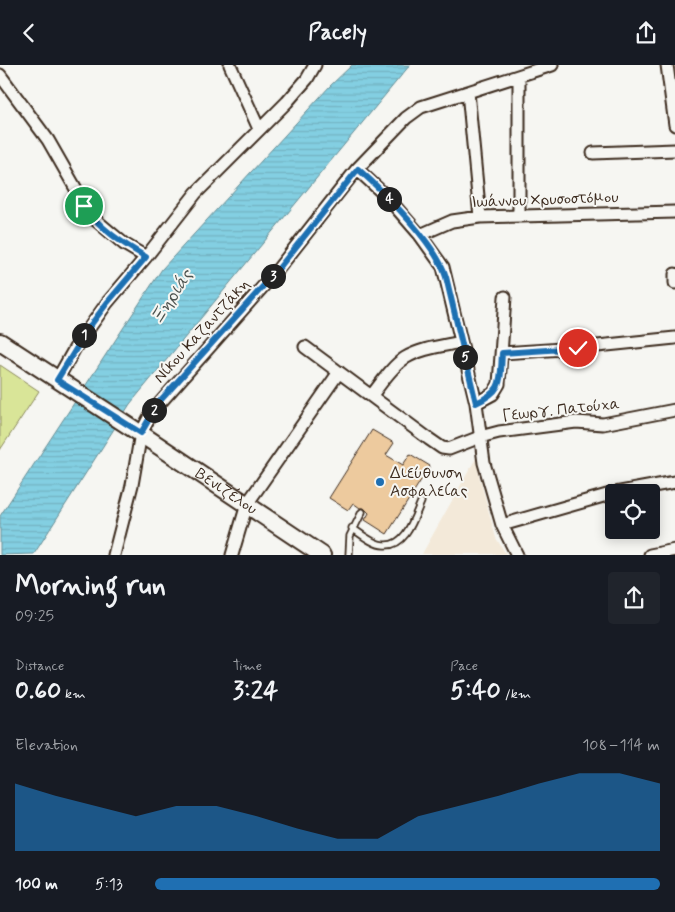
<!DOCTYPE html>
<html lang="en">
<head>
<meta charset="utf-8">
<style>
	body { margin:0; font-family:Mynerve,sans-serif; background:#20242c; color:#f1f3f6; height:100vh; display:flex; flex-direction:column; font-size:19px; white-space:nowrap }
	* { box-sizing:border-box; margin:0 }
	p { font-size:16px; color:#9ea1a6 }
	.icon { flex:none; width:28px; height:28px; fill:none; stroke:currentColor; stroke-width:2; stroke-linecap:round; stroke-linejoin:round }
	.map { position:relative; height:490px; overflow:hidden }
	.side { display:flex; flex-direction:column; background:#171b24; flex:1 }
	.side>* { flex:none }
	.controls { position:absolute; left:605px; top:419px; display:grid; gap:10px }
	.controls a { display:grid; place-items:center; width:55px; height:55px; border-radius:5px; background:#171b24; box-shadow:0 2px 12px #0003; font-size:25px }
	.pin { position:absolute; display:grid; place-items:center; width:42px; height:42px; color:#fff; margin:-21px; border:2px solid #fff; border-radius:50%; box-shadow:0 1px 5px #0007 }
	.km { position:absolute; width:25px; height:25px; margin:-12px; border-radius:50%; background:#222; color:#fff; font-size:14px; line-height:25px; text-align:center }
	.round { display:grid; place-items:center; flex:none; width:52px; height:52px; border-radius:5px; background:#20242c }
	.summary { display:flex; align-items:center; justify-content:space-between; height:85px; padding:0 15px }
	h1 { font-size:28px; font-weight:700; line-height:38px }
	.figures { display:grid; grid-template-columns:repeat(3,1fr); gap:8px; height:85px; padding:5px 15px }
	.figures div { display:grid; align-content:center }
	.figures b { font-size:25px; font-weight:700 }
	.figures small { font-size:14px; font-weight:400 }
	.figures p { font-size:14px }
	.chart { height:140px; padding:10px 15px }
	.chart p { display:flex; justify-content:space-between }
	.chart svg { width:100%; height:90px; margin-top:5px; fill:#1f6fb2; opacity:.7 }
	ul { padding:0 15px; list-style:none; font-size:16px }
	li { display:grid; grid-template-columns:80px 60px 1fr; align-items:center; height:38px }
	li i { height:12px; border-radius:6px; background:#1f6fb2 }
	header { display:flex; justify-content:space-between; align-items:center; height:65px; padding:0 15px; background:#171b24; font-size:22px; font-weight:700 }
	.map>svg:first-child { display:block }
</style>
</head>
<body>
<header><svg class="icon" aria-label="back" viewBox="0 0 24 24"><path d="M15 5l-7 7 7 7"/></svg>Pacely<svg class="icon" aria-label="share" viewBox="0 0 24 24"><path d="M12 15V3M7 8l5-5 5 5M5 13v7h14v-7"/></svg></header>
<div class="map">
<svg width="675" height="490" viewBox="0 0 675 490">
	<defs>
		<pattern id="water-rules" width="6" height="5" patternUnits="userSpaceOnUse" patternTransform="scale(1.25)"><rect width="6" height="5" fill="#83cfe2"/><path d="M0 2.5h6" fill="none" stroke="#72b2c1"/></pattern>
	</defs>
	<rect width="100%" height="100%" fill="#f6f6f2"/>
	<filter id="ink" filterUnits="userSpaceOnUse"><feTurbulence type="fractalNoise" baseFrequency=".02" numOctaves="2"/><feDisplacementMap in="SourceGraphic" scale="10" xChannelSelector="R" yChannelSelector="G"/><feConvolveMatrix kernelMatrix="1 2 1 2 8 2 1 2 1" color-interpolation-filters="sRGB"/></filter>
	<g filter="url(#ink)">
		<path fill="#f3e9d9" d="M 476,393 L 480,414 L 490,451 L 496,473 L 506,489 L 422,489 Z"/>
		<path fill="#d9e598" stroke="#8a885b" d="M 0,300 L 39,326 L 0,385 Z"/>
		<path fill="url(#water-rules)" stroke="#668d94" d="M 352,0 L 410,0 L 130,339 L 34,489 L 0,490 L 0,451 L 162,204 L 330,21 Z"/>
		<path fill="#edca9e" stroke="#3b2a1e" d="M 372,365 L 394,378 L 386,390 L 403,400 L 410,389 L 430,401 L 387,469 L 365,455 L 369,448 L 364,443 L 360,443 L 353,438 L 348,445 L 329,433 Z"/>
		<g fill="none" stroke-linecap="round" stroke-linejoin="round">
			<defs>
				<path id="lane" d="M 352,463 C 361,469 374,480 384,480 C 406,482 414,453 421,437
					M 349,490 L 350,471 L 362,447"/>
				<path id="street" d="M 230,0 L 259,64
					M 667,0 L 675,60
					M 0,10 L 48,75 L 92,152 L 124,179 L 146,192
					M 519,11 L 519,150
					M 468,27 L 480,152
					M 593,88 L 675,85
					M 357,104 L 387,132 L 420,170 L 443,202 L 476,338 L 484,398 L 502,460 L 517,490
					M 420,170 L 452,156 L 480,152 L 675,147
					M 675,209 L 675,218
					M 305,282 L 429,374 L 442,383 L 449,384 L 480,372 L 499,367 L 576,357 L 603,359 L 675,345
					M 502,288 L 578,283 L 675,273
					M 57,315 L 75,283 L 107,238 L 146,192 L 196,128 L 287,37 L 307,14 L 315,0
					M 371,331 C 381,319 391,302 405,293 C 421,283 443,281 461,277
					M 476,338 L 493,329 L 499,319 L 505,232
					M 615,428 L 675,417
					M 502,460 L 614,428
					M 114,490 L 132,420 L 141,368 L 152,347 L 275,208 L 357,104 L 406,53 L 421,42 L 552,0
					M 232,490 L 247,439 L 339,307
					M 650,490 L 675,485"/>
				<g id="secondary">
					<path id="s1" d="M 0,277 L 132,363 L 322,490"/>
				</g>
			</defs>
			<use href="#lane" stroke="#3b2a1e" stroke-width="9"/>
			<use href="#street" stroke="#3b2a1e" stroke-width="15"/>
			<use href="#secondary" stroke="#3b2a1e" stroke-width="20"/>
			<use href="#lane" stroke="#f6f6f2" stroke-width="5.5"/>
			<use href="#street" stroke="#f6f6f2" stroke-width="11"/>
			<use href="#secondary" stroke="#f6f6f2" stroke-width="16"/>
		</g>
	</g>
	<g fill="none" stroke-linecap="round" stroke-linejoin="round" filter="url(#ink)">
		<defs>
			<path id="route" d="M 84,141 C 100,164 122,178 146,192 L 107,238 L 90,261 L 57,315 L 141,368 L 159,337 L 275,208 L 358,104 C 383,126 437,180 446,212 L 476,338 C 504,325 500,316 502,288 L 578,283"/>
		</defs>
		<use href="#route" stroke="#fff" stroke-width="10"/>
		<use href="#route" stroke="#1f6fb2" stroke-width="6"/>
	</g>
	<circle fill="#1f6fb2" stroke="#f6f6f2" stroke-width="2" cx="380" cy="417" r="5"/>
	<g text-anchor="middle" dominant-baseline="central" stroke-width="4" stroke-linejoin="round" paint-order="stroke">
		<g font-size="16" fill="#3b2a1e" stroke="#f6f6f2">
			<text transform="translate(545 135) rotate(-2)">Ιωάννου Χρυσοστόμου</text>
			<text transform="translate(202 266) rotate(-48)">Νίκου Καζαντζάκη</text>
			<text transform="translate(561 345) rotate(-6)">Γεωργ. Πατούχα</text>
			<text stroke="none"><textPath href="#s1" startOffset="271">Βενιζέλου</textPath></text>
		</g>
		<g font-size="16" fill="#3b2a1e" stroke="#f6f6f2" text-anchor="start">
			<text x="390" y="408">Διεύθυνση<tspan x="390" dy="18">Ασφαλείας</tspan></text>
		</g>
		<g font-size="18" font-style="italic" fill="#4d534f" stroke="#f6f6f2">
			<text transform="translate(172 232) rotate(-57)">Ξηριάς</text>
		</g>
	</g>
</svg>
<div class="controls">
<a><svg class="icon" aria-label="locate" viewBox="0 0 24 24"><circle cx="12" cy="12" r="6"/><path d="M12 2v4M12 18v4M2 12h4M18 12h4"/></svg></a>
</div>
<div class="pin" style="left:84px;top:141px;background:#1e9e55"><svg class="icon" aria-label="arrive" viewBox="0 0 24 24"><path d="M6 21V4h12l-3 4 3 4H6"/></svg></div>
<div class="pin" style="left:578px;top:283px;background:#d93025"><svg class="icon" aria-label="check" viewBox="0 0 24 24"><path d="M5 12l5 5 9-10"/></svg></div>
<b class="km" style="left:84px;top:270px">1</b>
<b class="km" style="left:154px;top:345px">2</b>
<b class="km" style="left:273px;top:211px">3</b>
<b class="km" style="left:389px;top:134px">4</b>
<b class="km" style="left:465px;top:292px">5</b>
</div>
<section class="side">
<div class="summary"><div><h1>Morning run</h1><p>09:25</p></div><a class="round"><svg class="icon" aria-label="share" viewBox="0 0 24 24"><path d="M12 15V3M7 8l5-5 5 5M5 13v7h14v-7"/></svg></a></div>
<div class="figures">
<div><p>Distance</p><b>0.60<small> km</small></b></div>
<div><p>Time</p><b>3:24</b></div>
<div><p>Pace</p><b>5:40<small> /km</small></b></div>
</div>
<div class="chart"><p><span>Elevation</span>108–114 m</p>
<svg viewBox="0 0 160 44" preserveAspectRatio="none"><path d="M0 44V11L10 17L20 22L30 27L40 22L50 22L60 27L70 33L80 38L90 38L100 27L110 22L120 17L130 11L140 6L150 6L160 11V44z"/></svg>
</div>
<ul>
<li><b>100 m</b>5:13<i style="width:100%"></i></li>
</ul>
</section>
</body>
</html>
